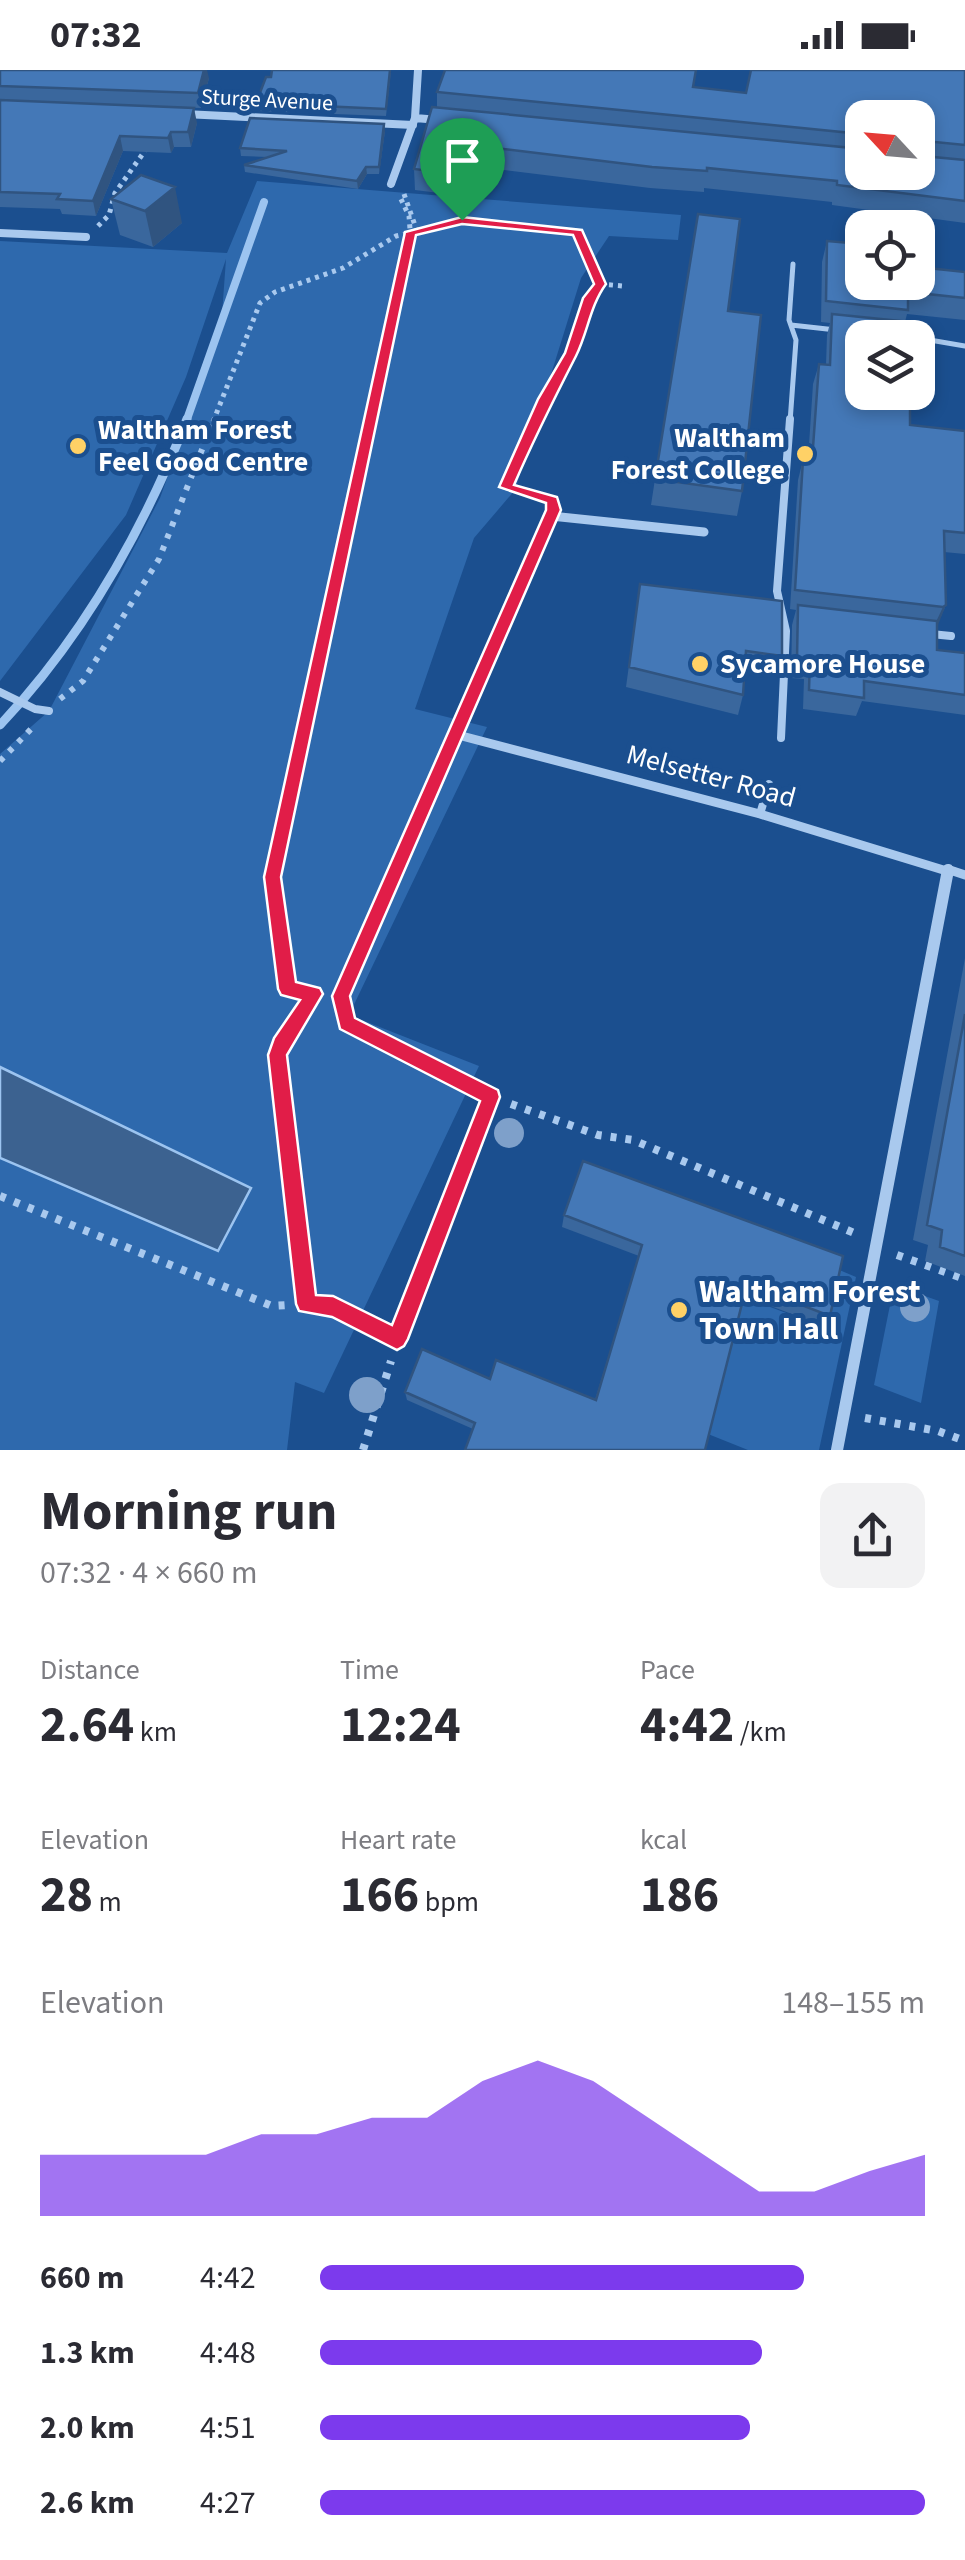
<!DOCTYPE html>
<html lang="en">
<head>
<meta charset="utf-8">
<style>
	body { margin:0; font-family:"Source Sans 3",sans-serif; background:#f2f2f3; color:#2b2b33; height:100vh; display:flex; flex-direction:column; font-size:38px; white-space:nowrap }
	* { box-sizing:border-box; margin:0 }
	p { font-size:32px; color:#7c7c81 }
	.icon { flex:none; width:55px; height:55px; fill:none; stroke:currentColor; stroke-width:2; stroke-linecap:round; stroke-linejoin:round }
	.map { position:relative; height:1380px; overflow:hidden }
	.side { display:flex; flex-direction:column; background:#fff; flex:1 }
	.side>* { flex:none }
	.needle { width:65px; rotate:296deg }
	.controls { position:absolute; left:845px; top:30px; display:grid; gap:20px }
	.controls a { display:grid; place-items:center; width:90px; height:90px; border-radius:20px; background:#fff; box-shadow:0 5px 15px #0003; font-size:50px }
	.pin { position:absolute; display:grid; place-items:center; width:85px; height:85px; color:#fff; margin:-102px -42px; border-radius:50% 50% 50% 0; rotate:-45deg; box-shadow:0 0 10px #0007 }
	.pin .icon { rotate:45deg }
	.round { display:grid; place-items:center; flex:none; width:105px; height:105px; border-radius:20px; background:#f2f2f3 }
	.head { display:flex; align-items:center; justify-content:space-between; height:170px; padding:0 40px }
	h1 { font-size:55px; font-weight:700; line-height:75px }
	.figures { display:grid; grid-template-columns:repeat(3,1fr); gap:15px; height:170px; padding:10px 40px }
	.figures div { display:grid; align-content:center }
	.figures b { font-size:50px; font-weight:700 }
	.figures small { font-size:28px; font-weight:400 }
	.figures p { font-size:28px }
	.chart { height:280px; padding:20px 40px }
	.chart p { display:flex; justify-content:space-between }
	.chart svg { width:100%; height:180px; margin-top:10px; fill:#7c3aed; opacity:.7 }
	ul { padding:0 40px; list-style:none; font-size:32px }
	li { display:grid; grid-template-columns:160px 120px 1fr; align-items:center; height:75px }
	li i { height:25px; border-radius:12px; background:#7c3aed }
	.status { display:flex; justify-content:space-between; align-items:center; height:70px; padding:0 50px; background:#fff; direction:ltr }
	.status svg { height:28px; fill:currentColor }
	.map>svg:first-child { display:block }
</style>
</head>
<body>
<div class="status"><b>07:32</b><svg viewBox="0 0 49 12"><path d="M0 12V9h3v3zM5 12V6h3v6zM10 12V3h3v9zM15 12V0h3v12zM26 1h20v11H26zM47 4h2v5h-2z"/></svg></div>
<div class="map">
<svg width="965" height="1380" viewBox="0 0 965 1380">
	<rect width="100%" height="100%" fill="#1b4f8f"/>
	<path fill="#2e69ad" d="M 257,111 L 681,145 L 678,170 L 609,166 L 581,208 L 515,420 L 474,468 L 415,639 L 487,657 L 349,945 L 479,996 L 324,1323 L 295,1312 L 287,1380 L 0,1380 L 0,684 L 49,641 L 160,428 L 221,258 L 226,189 L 186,307 L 126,445 L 0,611 L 0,171 L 227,183 Z
		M 837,1199 L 856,1207 L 819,1380 L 748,1380 L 708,1364 L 743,1227 L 824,1257 Z
		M 894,1215 L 939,1231 L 921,1333 L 874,1315 Z"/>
	<path fill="#3c6290" stroke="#9cc4f0" stroke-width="2.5" d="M 0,997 L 251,1118 L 218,1181 L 0,1088 Z"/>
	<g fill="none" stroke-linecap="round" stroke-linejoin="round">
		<path stroke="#9cc4f0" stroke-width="8" d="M 186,352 L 264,132"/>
		<path stroke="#9cc4f0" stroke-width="9" d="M 0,655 C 83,567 143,461 187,349"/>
		<path stroke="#a9c9ee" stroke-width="5" stroke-dasharray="4 5" stroke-linecap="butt" d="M 404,124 L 417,161
			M 98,156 L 109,145 L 115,123 L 149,75
			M 600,214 L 623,216
			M 213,352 L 260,233 L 275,222 L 343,198 L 396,166 L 462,151 L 578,162 L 600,214 L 589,228 L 571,283 L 534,352
			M 372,352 L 411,172 L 409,146 L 400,127"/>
		<path stroke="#a9c9ee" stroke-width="6" stroke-dasharray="5 8" stroke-linecap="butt" d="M 535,425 L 506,417 L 535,349
			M 60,629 L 83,611 L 159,489 L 214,349
			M 0,691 L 34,656
			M 274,802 L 373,349"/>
		<path stroke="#a9c9ee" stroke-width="8" stroke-dasharray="6 9" stroke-linecap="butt" d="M 275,800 L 288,919 L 320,924
			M 511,1034 L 598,1065 L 633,1070 L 859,1165
			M 0,1126 L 272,1236 L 287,1235
			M 897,1185 L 965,1209
			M 304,1216 L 277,985 L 314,924
			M 865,1348 L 938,1361 L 965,1371
			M 363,1380 L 391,1291"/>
		<path stroke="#a9c9ee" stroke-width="5" d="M 791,255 L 836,260
			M 918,268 L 965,276
			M 790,352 L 796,270 L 789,250 L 793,194"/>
		<path stroke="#a9c9ee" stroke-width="8" d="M 931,564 L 951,566
			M 0,622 L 35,639 L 49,641
			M 781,668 L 786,561 L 777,521 L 790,349
			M 760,744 L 769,714
			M 950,800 L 956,802"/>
		<path stroke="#a9c9ee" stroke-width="9" d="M 950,800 L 965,805"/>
		<path stroke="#a9c9ee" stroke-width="8" d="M 184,44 L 413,55
			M 415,48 L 439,50
			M 391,114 L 415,48 L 418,0
			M 0,163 L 86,167"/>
		<path stroke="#a9c9ee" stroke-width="9" d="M 551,446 L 704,462
			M 458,665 L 760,744 L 950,802
			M 395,802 L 553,440 L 552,430"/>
		<path stroke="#a9c9ee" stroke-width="12" d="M 306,1234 L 333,1237 L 397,1269 L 491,1027 L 347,953 L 341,926 L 396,800
			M 837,1380 L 948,800"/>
	</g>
	<g fill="#7ea0ca">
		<circle cx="509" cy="1063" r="15"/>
		<circle cx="915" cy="1237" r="15"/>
		<circle cx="367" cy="1325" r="18"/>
	</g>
	<path fill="#3a679d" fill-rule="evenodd" d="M 0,0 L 209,8 L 201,38 L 166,37 L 197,53 L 191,77 L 174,77 L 171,83 L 123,81 L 96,146 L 62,144 L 60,139 L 0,137 Z
		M 272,0 L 391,0 L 386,46 L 257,41 L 256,33 L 271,7 Z
		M 965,0 L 965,153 L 832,135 L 832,132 L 704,118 L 704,122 L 650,118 L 488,98 L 483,115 L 450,114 L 447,124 L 415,120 L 414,99 L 437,37 L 437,22 L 694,17 L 746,23 ZM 862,48 L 918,102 L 862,102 Z
		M 385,61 L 379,104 L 367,104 L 358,119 L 245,102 L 244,95 L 267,87 L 241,86 L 240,78 Z
		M 111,129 L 182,153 L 153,177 L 120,165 Z
		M 827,171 L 862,212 L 965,202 L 965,250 L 907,244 L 905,252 L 910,355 L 965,361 L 965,484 L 944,482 L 946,535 L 937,555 L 937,580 L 965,583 L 965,645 L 862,631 L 856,646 L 803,639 L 804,609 L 791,608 L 792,555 L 796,540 L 790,539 L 798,410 L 803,390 L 808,390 L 813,314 L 819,294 L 826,295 L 827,265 L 830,253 L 821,252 L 822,192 Z
		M 728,241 L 742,421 L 737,446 L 651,435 L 655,409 Z
		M 640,514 L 782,586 L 776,606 L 744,602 L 743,625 L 738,645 L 626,617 Z
		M 965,888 L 965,1206 L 925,1191 L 928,1175 L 913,1170 Z
		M 564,1145 L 830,1246 L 821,1255 L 744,1226 L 705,1380 L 473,1359 L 407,1330 L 405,1322 L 595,1330 L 639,1186 L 562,1157 Z"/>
	<path fill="#305480" d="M 204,0 L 207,0 L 209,8 L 201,38 L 198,23 Z
		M 194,38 L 197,53 L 191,77 L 188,62 Z
		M 384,54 L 385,61 L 379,104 L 379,97 Z
		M 171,62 L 174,77 L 171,83 L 168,68 Z
		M 120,66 L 123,81 L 96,146 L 93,131 Z
		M 488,77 L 488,98 L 483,115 L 483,94 Z
		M 450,93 L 450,114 L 447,124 L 446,103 Z
		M 366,97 L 367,104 L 358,119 L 357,111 Z
		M 175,117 L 182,153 L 153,177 L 145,141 Z
		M 946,535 L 938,555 L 934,556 L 943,537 Z"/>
	<path fill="#4478b7" stroke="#305480" stroke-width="2.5" d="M 0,0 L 204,0 L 198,23 L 0,16 Z
		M 272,0 L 390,0 L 386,39 L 256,33 L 266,7 L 271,7 Z
		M 445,0 L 696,0 L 693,17 L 746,23 L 751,0 L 965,0 L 965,75 L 925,71 L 918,76 L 918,48 L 862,48 L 862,64 L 437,22 Z
		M 0,30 L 194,38 L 188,62 L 171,62 L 168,68 L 120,66 L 93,131 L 57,129 L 60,124 L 0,122 Z
		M 432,37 L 862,79 L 862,102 L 918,102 L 918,78 L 923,86 L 965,90 L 965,131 L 837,115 L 837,111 L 707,98 L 707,101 L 652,97 L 488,77 L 483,94 L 450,93 L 446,103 L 414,99 Z
		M 250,48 L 384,54 L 379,97 L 366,97 L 357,111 L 244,95 L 287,81 L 240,78 Z
		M 141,105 L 175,117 L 145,141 L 111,129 Z
		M 698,144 L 740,149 L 728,241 L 761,245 L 742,421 L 655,409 Z
		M 827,171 L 862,174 L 862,212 L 918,212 L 918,197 L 965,202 L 965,228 L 908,222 L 908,240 L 826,231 Z
		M 832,244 L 909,252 L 909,268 L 862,268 L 862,322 L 910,322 L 910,355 L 965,361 L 965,463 L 944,461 L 946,535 L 943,537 L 795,520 L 803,390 L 812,391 L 819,294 L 830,295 Z
		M 640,514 L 782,531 L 782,586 L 746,581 L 743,625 L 629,597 Z
		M 798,535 L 937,551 L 937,580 L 965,583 L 965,625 L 864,611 L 864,628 L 809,620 L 810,590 L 797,589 Z
		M 965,944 L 965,1186 L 940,1177 L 942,1160 L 927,1155 Z
		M 583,1091 L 843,1186 L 830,1246 L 747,1214 L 705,1380 L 465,1380 L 475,1353 L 405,1322 L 422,1279 L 490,1309 L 496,1290 L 596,1330 L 642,1175 L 564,1145 Z"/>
	<path fill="#e11d48" stroke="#fff" stroke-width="2.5" fill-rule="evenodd" d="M 462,147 L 582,160 L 606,214 C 590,236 588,262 576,286 C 554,329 533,371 514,415 L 557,427 L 561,440 L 350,926 L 355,948 L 498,1020 L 500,1027 L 408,1269 L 404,1276 L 397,1280 L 332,1247 L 299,1241 L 296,1234 L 268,985 L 274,968 L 300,930 L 281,925 L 278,919 L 264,807 L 405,162 ZM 462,154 L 573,165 L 594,214 L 583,228 L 565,283 L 538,329 L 499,417 L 546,433 L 546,440 L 332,926 L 340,959 L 480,1031 L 392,1255 L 333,1226 L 316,1225 L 287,985 L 323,924 L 320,918 L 296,912 L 281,807 L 416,165 Z"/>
	<g fill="#ffd166" stroke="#1b4f8f" stroke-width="4">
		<circle cx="78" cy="376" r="10"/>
		<circle cx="805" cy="384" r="10"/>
		<circle cx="700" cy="594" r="10"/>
		<circle cx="679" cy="1240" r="10"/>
	</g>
	<g text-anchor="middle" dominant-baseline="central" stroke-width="10" stroke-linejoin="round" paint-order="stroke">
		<g font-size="22" fill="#fff" stroke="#1b4f8f">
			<text transform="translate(267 30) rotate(3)">Sturge Avenue</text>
		</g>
		<g font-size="28" font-weight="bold" fill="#fff" stroke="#1b4f8f" text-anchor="start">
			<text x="98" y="360">Waltham Forest<tspan x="98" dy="32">Feel Good Centre</tspan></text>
			<text x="785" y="368" text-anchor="end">Waltham<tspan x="785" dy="32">Forest College</tspan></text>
			<text x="720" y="594">Sycamore House</text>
		</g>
		<g font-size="28" fill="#fff" stroke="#1b4f8f">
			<text transform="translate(711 706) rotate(15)">Melsetter Road</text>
		</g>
		<g font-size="32" font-weight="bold" fill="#fff" stroke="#1b4f8f" text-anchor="start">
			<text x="699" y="1222">Waltham Forest<tspan x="699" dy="37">Town Hall</tspan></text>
		</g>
	</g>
</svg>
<div class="controls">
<a><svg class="needle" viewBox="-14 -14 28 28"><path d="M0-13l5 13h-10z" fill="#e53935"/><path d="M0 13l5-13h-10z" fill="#7c7c81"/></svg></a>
<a><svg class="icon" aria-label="locate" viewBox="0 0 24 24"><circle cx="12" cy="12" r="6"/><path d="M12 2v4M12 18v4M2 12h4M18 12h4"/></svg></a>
<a><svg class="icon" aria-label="layers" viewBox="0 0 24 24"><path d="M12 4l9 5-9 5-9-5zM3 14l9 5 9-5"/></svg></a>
</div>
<div class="pin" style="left:462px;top:150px;background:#1e9e55"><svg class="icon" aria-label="arrive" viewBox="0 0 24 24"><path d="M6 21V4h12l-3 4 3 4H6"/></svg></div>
</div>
<section class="side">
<div class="head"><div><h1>Morning run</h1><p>07:32 · 4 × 660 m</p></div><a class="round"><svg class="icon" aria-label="share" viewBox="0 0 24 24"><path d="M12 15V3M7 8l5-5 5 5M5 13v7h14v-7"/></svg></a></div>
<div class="figures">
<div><p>Distance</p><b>2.64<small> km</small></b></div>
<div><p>Time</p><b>12:24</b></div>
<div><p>Pace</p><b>4:42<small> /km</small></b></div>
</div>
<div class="figures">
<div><p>Elevation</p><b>28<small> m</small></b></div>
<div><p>Heart rate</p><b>166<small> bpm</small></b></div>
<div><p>kcal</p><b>186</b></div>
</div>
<div class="chart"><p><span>Elevation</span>148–155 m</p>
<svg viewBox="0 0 160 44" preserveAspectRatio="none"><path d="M0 44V29L10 29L20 29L30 29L40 24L50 24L60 20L70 20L80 11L90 6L100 11L110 20L120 29L130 38L140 38L150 33L160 29V44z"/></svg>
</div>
<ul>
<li><b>660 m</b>4:42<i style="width:80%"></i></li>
<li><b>1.3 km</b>4:48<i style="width:73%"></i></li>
<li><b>2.0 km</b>4:51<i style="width:71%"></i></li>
<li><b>2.6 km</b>4:27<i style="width:100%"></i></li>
</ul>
</section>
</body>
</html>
